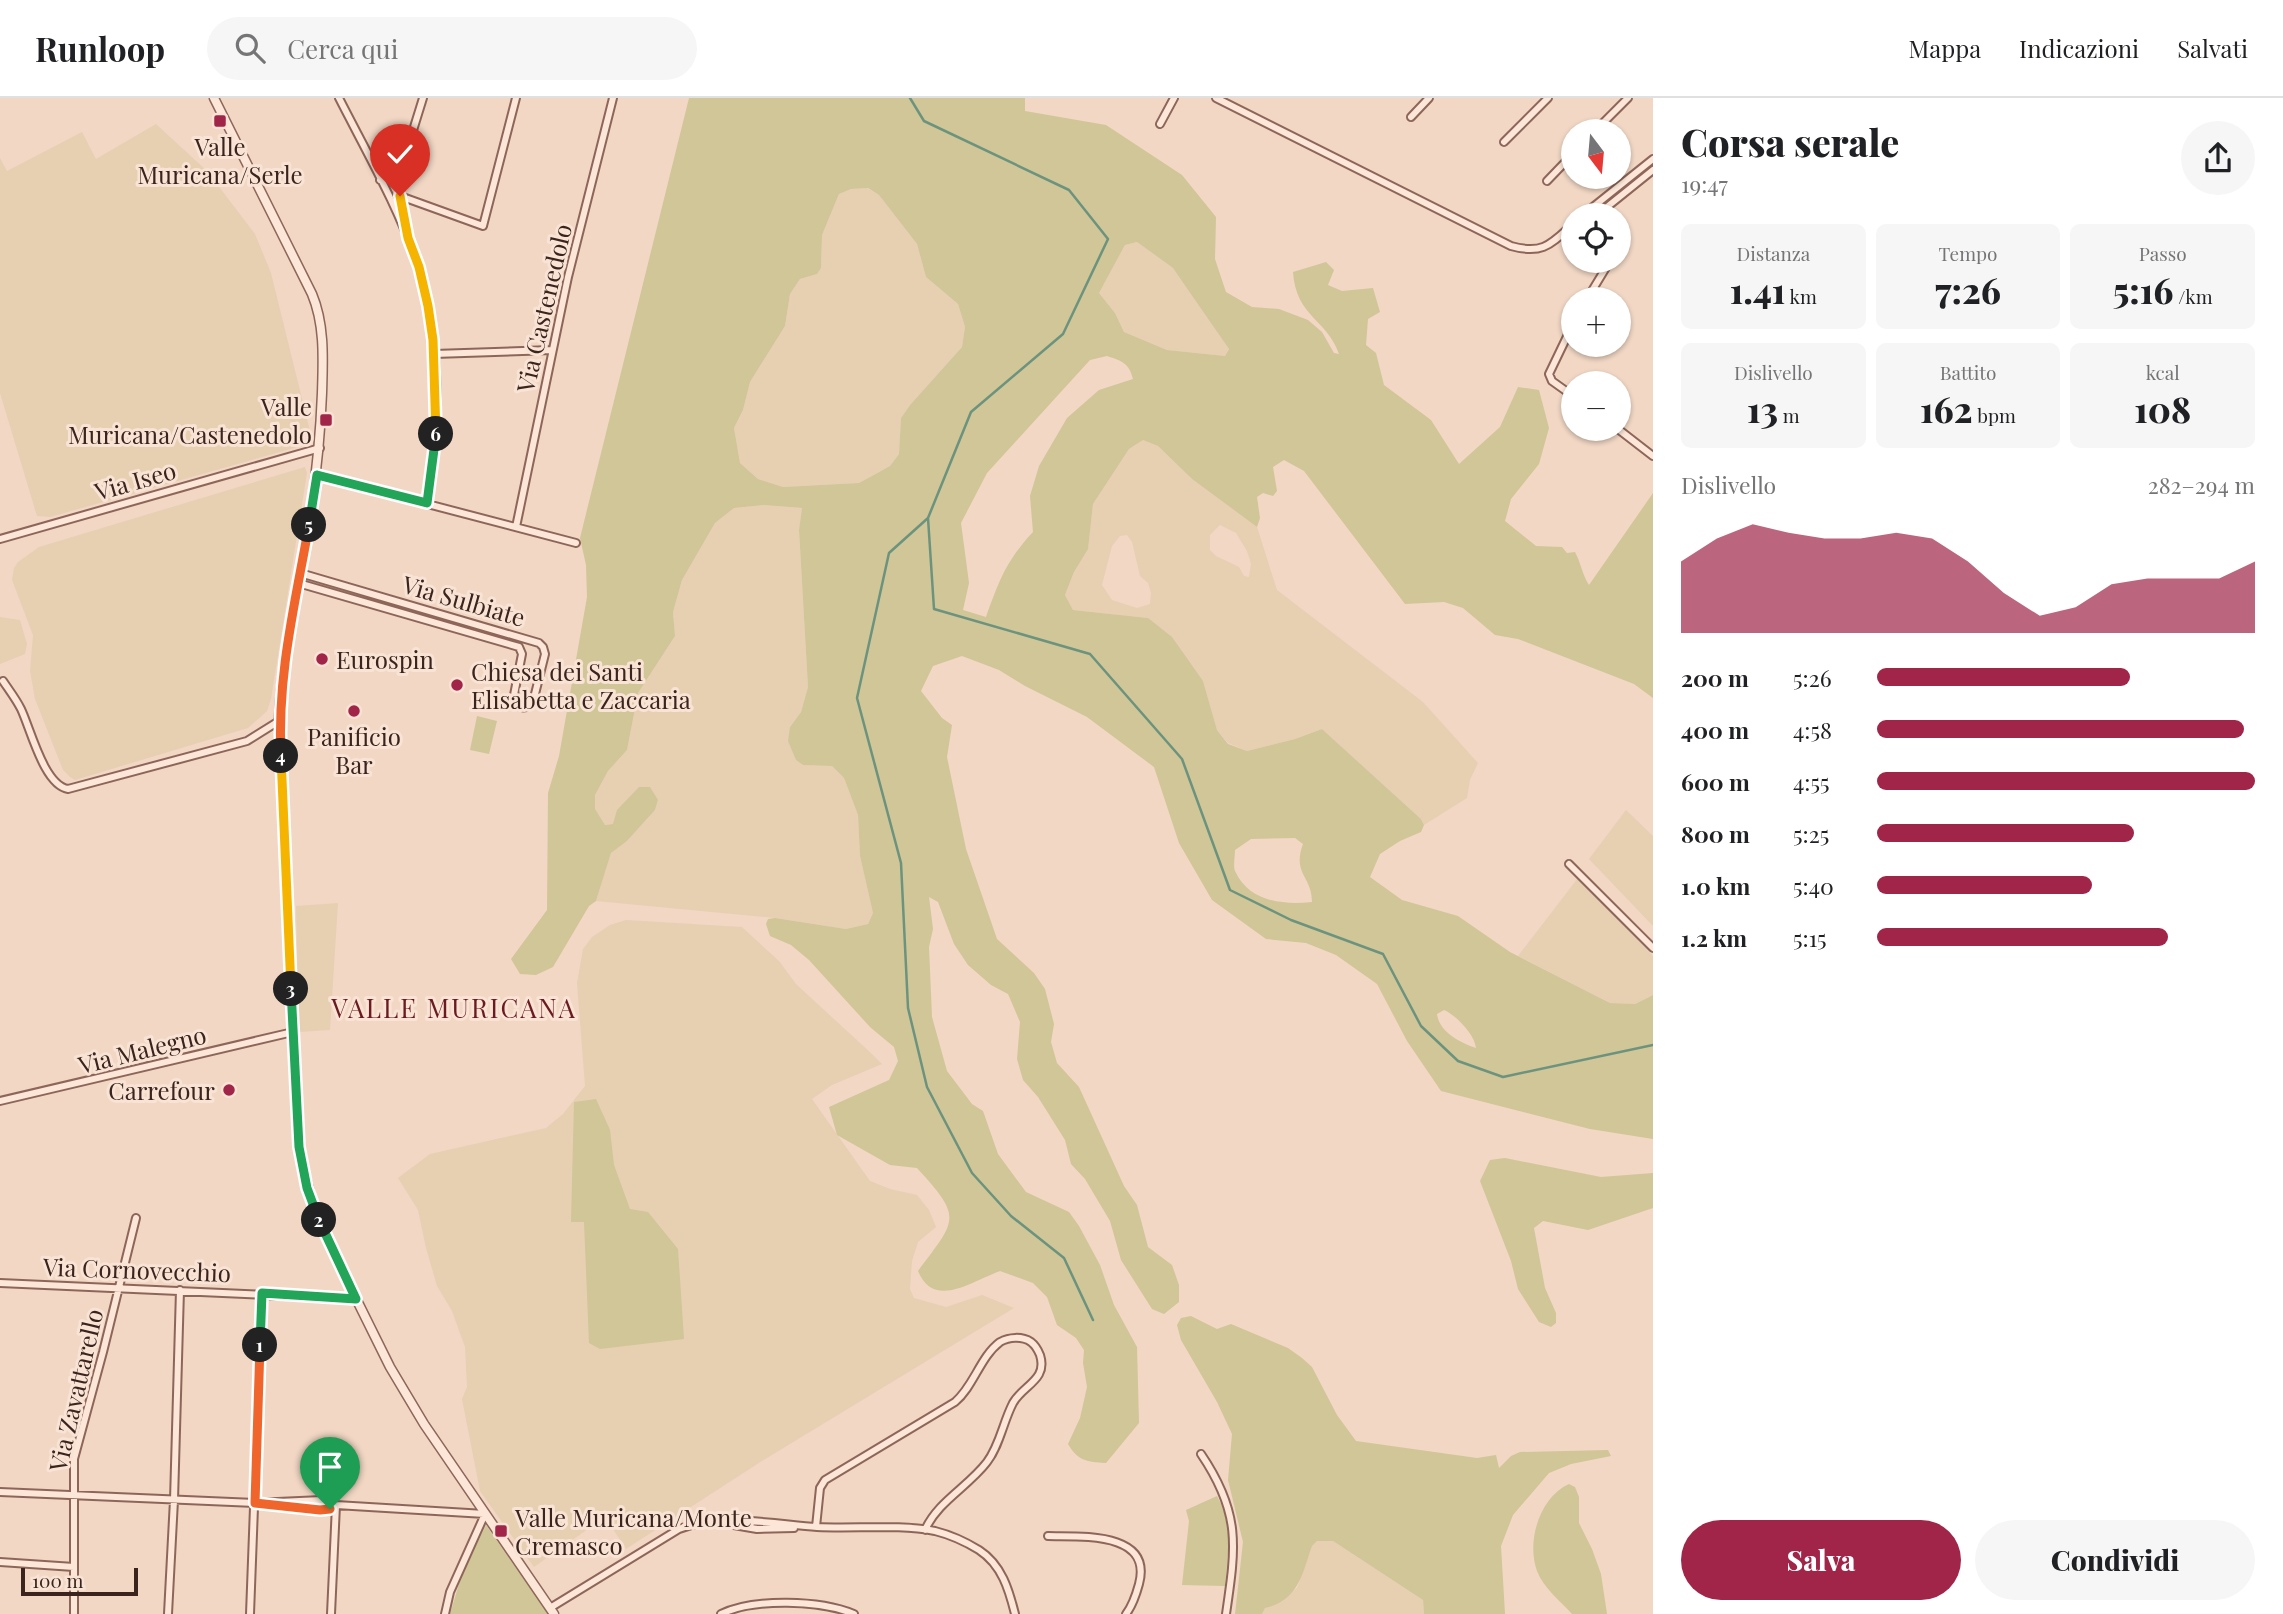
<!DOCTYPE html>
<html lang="it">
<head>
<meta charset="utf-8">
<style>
	body { margin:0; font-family:"Playfair Display",serif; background:#f6f6f6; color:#202124; height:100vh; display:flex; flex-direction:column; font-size:26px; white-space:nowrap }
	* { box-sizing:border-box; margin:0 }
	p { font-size:23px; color:#757577 }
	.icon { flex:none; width:38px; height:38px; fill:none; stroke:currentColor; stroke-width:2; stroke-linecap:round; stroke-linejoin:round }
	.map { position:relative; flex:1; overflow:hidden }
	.details { display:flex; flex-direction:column; background:#fff; width:630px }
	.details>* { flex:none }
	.needle { width:46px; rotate:164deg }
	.tools { position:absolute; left:1561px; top:21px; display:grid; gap:14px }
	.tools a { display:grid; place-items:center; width:70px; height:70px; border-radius:50%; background:#fff; box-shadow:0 2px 5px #0004; font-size:35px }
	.scale { position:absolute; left:21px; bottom:18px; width:117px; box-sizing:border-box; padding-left:7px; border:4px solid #3c241e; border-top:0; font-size:19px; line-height:24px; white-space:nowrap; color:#3c241e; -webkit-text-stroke:5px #f8e3d4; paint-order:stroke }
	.pin { position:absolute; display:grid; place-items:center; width:60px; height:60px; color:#fff; margin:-72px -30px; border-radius:50% 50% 50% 0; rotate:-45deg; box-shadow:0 0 7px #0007 }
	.pin .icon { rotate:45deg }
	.km { position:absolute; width:35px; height:35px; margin:-18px; border-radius:50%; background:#222; color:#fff; font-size:19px; line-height:35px; text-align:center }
	.round { display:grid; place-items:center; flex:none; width:74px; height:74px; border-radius:37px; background:#f6f6f6 }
	.headline { display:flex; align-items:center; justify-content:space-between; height:119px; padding:0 28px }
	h1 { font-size:38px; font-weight:800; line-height:52px }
	.metrics { display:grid; grid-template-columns:repeat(3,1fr); gap:10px; height:119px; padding:7px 28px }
	.metrics div { display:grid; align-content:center; border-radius:10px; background:#f6f6f6; text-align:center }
	.metrics b { font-size:35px; font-weight:800 }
	.metrics small { font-size:19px; font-weight:400 }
	.metrics p { font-size:19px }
	.chart { height:196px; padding:14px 28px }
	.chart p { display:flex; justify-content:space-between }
	.chart svg { width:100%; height:126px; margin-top:7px; fill:#a02549; opacity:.7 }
	.action { display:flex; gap:14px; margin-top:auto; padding:14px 28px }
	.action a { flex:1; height:80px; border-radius:42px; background:#a02549; color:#fff; font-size:28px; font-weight:800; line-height:80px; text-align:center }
	.action a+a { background:#f6f6f6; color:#202124 }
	ul { padding:0 28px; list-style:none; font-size:23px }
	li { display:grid; grid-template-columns:112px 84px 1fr; align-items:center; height:52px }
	li i { height:18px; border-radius:9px; background:#a02549 }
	header { display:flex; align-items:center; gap:42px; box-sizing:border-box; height:98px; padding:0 35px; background:#fff; border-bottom:2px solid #e0e0e0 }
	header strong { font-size:33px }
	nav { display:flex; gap:38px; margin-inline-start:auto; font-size:24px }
	.search { width:490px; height:63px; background:#f6f6f6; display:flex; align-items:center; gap:18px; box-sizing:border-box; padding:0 24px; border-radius:38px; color:#757577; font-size:26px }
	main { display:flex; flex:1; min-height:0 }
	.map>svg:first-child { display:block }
</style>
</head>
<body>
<header>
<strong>Runloop</strong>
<div class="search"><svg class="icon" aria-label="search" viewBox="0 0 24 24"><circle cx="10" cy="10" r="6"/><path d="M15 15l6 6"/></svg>Cerca qui</div>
<nav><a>Mappa</a><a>Indicazioni</a><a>Salvati</a></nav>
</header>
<main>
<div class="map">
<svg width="1653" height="1516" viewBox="0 0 1653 1516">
	<rect width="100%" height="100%" fill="#f1d7c4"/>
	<path fill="#e7cfb1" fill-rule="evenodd" d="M 156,26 L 207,73 L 255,136 L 271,175 L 311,337 L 294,350 L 50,419 L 37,418 L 0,295 L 0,60 L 7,73 L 82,34 L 96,61 Z
		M 867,90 L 879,97 L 917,146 L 926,179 L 958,206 L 965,229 L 962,249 L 910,307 L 901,320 L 899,356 L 890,368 L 859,385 L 783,389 L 758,381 L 740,365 L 734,330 L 743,312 L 750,284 L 785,228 L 790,196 L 800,181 L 817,176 L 821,170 L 822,137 L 839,96 L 851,91 Z
		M 1137,144 L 1173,170 L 1183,182 L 1229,251 L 1225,258 L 1167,252 L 1124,234 L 1115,215 L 1099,195 L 1125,147 Z
		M 1143,342 L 1158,348 L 1192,381 L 1257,429 L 1277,492 L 1423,604 L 1478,665 L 1470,682 L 1467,700 L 1424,727 L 1421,721 L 1322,631 L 1295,641 L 1247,653 L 1228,645 L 1217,632 L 1203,583 L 1148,520 L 1073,512 L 1065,497 L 1074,474 L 1088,450 L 1093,406 L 1129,351 ZM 1220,427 L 1236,435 L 1247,453 L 1251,466 L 1249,479 L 1244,478 L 1239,469 L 1216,458 L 1210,452 L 1210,437 ZM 1127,437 L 1132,444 L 1140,478 L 1148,485 L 1151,495 L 1150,506 L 1137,510 L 1112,502 L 1102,487 L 1112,448 L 1120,438 Z
		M 305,369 L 307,375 L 271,601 L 267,613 L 248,630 L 75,682 L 70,679 L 63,672 L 35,601 L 30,573 L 33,537 L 12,482 L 14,470 L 18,464 L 39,449 Z
		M 764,407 L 802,410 L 799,433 L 808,589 L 801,614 L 790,629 L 796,662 L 803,667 L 832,668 L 844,680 L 858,717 L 860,758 L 873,815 L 868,826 L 846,831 L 775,820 L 596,803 L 611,755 L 627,743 L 655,712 L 658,702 L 613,726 L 605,727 L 594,711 L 595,697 L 608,673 L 627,652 L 638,595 L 675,538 L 673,514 L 682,482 L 715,425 L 734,410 Z
		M 0,519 L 20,522 L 27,546 L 25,556 L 0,566 Z
		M 1626,712 L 1653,738 L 1653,828 L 1589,761 Z
		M 1578,780 L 1653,858 L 1653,897 L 1635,906 L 1610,905 L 1518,858 Z
		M 338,805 L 330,932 L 299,934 L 296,808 Z
		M 626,822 L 742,829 L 779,863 L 796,886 L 872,956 L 882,966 L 832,987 L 812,1001 L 870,1083 L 890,1091 L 917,1097 L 929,1112 L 936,1129 L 918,1144 L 912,1163 L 910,1191 L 914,1200 L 946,1209 L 982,1197 L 1014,1210 L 762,1363 L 626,1451 L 605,1419 L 534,1469 L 480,1393 L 462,1301 L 467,1289 L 465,1249 L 452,1213 L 437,1188 L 426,1150 L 418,1112 L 398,1080 L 430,1056 L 546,1030 L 563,1016 L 585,988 L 577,885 L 583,851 L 592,839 L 610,827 Z
		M 1317,1443 L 1333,1443 L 1423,1502 L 1424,1516 L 1262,1516 L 1265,1510 L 1297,1490 L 1312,1448 Z"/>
	<path fill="#d0c697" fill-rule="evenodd" d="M 689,0 L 1025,0 L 1025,13 L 1106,27 L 1182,77 L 1216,119 L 1215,161 L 1226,194 L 1252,209 L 1279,211 L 1308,222 L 1322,234 L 1334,255 L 1339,256 C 1327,221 1296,219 1293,174 L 1326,164 L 1334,172 L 1328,187 L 1342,193 L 1373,190 L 1380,214 L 1368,221 L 1366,247 L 1376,255 L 1384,287 L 1431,322 L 1459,366 L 1500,329 L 1518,289 L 1539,292 L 1549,330 L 1539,366 L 1511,401 L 1505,423 L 1536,448 L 1562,449 L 1567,455 L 1575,454 C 1581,465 1582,476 1589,487 L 1653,395 L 1653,600 L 1634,586 L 1518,541 L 1495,537 L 1463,510 L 1444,504 L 1405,506 L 1304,373 L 1284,362 L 1273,369 L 1277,393 L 1273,398 L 1263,395 L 1257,399 L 1260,420 L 1257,429 L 1192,381 L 1158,348 L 1143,342 L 1129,351 L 1093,406 L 1088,451 L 1074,474 L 1065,497 L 1073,512 L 1148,520 L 1172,539 L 1203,583 L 1217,632 L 1228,646 L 1247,653 L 1295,641 L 1322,631 L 1421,721 L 1424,727 L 1421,734 L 1400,743 L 1380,756 L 1370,779 L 1402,802 L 1458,818 L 1510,854 L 1610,905 L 1635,906 L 1653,897 L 1653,1041 L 1590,1031 L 1441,993 L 1407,943 L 1377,886 L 1336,857 L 1306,845 L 1266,841 L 1212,802 L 1179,745 L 1154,669 L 1087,619 L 1025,588 L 999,572 L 962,558 L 933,568 L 921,593 L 942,620 L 952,627 L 947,659 L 966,751 L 997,841 L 1034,875 L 1045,891 L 1054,926 L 1051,944 L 1057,965 L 1079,989 L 1124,1088 L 1137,1107 L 1148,1149 L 1172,1167 L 1179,1187 L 1179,1204 L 1164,1216 L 1152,1211 L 1121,1162 L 1110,1123 L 1085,1081 L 1071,1066 L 1065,1042 L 1038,999 L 1023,982 L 1017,961 L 1020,924 L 1008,896 L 991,887 L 968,867 L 954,846 L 938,804 L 929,799 L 933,831 L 929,849 L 932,919 L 947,973 L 972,1006 L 983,1013 L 998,1056 L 1026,1094 L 1069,1114 L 1079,1128 L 1100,1167 L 1114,1207 L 1137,1249 L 1139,1325 L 1106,1365 C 1087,1364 1078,1363 1068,1346 L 1080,1320 L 1087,1289 L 1083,1265 L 1084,1252 L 1076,1240 L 1057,1227 L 1047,1199 L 1033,1185 L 1000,1173 C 972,1183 934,1212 918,1173 C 957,1121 963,1120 917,1070 L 890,1067 L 837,1037 L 829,1009 L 889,982 L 898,963 L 894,949 L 870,929 L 809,862 L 791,847 L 770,838 L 766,826 L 768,821 L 775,820 L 846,831 L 868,826 L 873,815 L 860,758 L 858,717 L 844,680 L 832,668 L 803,667 L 796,662 L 788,643 L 790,629 L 801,614 L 808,589 L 799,432 L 802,410 L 764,407 L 734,410 L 715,425 L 682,482 L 673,514 L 675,538 L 638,595 L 627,652 L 608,673 L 595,697 L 595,711 L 605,727 L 613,726 L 617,712 L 639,689 L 650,689 L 658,702 L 655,712 L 627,743 L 611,755 L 596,803 L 589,808 L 553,869 L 536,877 L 520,876 L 511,861 L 547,812 L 548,695 L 559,658 L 587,499 L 586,467 L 580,440 ZM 868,90 L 879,97 L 917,146 L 926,179 L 958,206 L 965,229 L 962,249 L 910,307 L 901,320 L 899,356 L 890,368 L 859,385 L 783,389 L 758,381 L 740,365 L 734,330 L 743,312 L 750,284 L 785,228 L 790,196 L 800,181 L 817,176 L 821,170 L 822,137 L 839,96 L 851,91 ZM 1137,144 L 1173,170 L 1229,251 L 1225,258 L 1167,252 L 1124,234 L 1115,215 L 1099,195 L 1125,147 ZM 1107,258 C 1122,263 1129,265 1133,281 L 1099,292 L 1067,320 L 1039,368 L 1030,398 L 1033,434 C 1006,463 999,483 986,519 L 963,512 L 969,485 L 961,425 L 987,375 L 1090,262 ZM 1295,740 L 1303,746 C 1292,776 1312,778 1312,804 C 1283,807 1249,804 1235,773 C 1233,768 1235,758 1235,752 L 1251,741 ZM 1444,912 C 1456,917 1475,937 1476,950 C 1461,945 1439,934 1437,916 Z
		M 477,618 L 497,623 L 489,656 L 470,652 Z
		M 596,1001 L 610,1032 L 614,1067 L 630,1111 L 648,1114 L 678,1151 L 684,1241 L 600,1251 L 589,1245 L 584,1124 L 571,1124 L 574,1004 Z
		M 1505,1060 L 1601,1079 L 1653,1075 L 1653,1110 L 1588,1132 L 1543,1123 L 1534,1130 L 1545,1190 L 1556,1215 L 1556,1225 L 1551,1229 L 1539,1224 L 1518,1191 L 1511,1163 L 1480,1083 L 1490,1062 Z
		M 1191,1218 L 1217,1231 L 1231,1226 L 1288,1250 L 1302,1260 L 1312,1269 L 1337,1317 L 1356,1343 L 1477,1360 L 1496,1357 L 1499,1370 L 1511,1358 L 1520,1354 L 1608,1352 L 1611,1358 L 1571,1366 L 1549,1375 L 1513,1417 L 1501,1448 L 1505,1516 L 1424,1516 L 1423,1502 L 1333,1443 L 1317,1443 L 1312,1448 C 1302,1476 1299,1502 1265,1510 L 1262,1516 L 1235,1516 L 1243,1444 L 1228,1382 L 1232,1336 L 1217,1304 L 1181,1242 L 1177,1227 L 1181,1220 Z
		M 1569,1386 L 1575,1389 L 1579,1399 L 1579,1425 L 1592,1451 L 1601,1476 L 1607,1516 L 1572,1516 C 1560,1503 1543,1489 1537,1473 C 1526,1443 1540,1399 1569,1386 Z
		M 1217,1398 C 1233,1425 1228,1458 1225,1488 L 1182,1487 L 1189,1423 L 1186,1412 Z
		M 486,1427 L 548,1516 L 450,1516 L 462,1476 Z"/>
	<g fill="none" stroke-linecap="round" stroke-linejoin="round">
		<path stroke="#6c937e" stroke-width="2.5" d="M 910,0 L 924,23 L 1069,92 L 1108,141 L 1063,236 L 971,314 L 928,420 L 934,511 L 1090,556 L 1182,661 L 1230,792 L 1291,822 L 1383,856 L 1421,928 L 1458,963 L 1503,979 L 1653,947
			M 928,420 L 889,455 L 857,600 L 901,765 L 908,910 L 927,989 L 972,1075 L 1011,1118 L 1064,1160 L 1093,1222"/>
		<defs>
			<path id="minor" d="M 339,0 C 367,55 399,110 418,168 C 442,241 440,330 427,405
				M 1216,0 L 1511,148 C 1543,157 1551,146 1573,126
				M 1411,19 L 1429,0
				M 1160,26 L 1174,0
				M 1595,33 L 1628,0
				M 1504,44 L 1548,0
				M 401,71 L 400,98 L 406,127
				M 380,82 L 401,71 L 423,0
				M 1547,83 L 1573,56
				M 400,98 L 483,128 L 516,0
				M 1583,117 L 1653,61
				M 1597,117 L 1653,72
				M 1619,140 L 1619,147
				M 1587,201 L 1610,163
				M 1573,226 L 1549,276 L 1552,283 L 1573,298
				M 434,256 L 552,252
				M 1618,331 L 1653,358
				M 317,377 L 576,445
				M 516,429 L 568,179 L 613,0
				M 0,441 L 320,350
				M 298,485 L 519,549 L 522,556 L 513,602 C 517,611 527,612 533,604 L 545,556 L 543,549 L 539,545 L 300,475
				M 3,583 C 9,592 16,601 21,611 C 31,632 44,687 68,691 L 247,643 L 279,623
				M 1569,766 L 1653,850
				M 0,1003 L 293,934
				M 0,1185 L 356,1201
				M 1201,1356 C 1241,1415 1236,1448 1226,1516
				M 0,1394 L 255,1405 L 322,1402 L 336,1407 L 485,1416 L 450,1494 L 445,1516
				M 277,1407 L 324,1412 L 336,1407
				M 728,1426 L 757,1431 L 794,1430
				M 816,1429 L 820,1390 L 825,1382 L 955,1304 C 974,1288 980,1259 1000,1244 C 1009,1239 1022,1238 1031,1244 C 1035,1247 1038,1252 1040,1257 C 1048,1282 1023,1287 1013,1305 C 1003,1324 1000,1347 987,1364 C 968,1389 938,1403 925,1432
				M 1048,1438 C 1080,1439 1153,1433 1139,1486 C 1136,1497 1133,1507 1126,1516
				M 0,1464 L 74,1469
				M 550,1510 L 679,1431 C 720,1415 774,1426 817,1429 C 856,1431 897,1426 935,1433 C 951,1437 966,1444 979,1452 C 1002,1467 1009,1492 1015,1516
				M 74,1516 L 74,1361 L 103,1254 L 136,1120
				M 168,1516 L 174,1402 L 180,1192
				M 250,1516 L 262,1195
				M 331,1516 L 336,1407
				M 721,1516 C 754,1500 820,1502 854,1516"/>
			<path id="tertiary" d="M 214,0 L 312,196 C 325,227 323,262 322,295 C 320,348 314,398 305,449 C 295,507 281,564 279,623 L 297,1022 L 302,1065 L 313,1107 L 333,1154 L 390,1269 L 424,1326 L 554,1516"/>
		</defs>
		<use href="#minor" stroke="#8d6659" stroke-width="10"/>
		<use href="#tertiary" stroke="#8d6659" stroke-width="11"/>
		<use href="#minor" stroke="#fbe6d8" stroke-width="6"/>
		<use href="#tertiary" stroke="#fbe6d8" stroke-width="8"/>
	</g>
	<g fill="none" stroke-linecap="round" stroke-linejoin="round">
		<defs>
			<path id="split-1" d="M 260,1247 L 255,1405 L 320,1412 L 330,1411"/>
			<path id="split-2" d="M 260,1247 L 262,1195 L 356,1201 L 319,1122"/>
			<path id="split-3" d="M 291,891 L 299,1049 L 307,1090 L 319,1122"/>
			<path id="split-4" d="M 281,658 L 291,891"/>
			<path id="split-5" d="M 281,658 C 277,577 295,506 309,427"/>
			<path id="split-6" d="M 309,427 L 317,377 L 427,405 L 436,336"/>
			<path id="split-7" d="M 400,98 L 408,140 L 419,169 L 428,208 L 433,242 L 436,336"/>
		</defs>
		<use href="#split-1" stroke="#fff" stroke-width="14"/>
		<use href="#split-2" stroke="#fff" stroke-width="14"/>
		<use href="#split-3" stroke="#fff" stroke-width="14"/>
		<use href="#split-4" stroke="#fff" stroke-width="14"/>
		<use href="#split-5" stroke="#fff" stroke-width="14"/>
		<use href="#split-6" stroke="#fff" stroke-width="14"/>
		<use href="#split-7" stroke="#fff" stroke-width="14"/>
		<use href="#split-1" stroke="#f0652b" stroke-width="9"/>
		<use href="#split-2" stroke="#22a559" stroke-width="9"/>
		<use href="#split-3" stroke="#22a559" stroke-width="9"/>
		<use href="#split-4" stroke="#f5b400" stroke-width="9"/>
		<use href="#split-5" stroke="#f0652b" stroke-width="9"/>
		<use href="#split-6" stroke="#22a559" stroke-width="9"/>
		<use href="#split-7" stroke="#f5b400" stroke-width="9"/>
	</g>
	<g fill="#a02549" stroke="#f8e3d4" stroke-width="2.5">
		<rect x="213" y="16" width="14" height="14" rx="3.5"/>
		<rect x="319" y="315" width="14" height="14" rx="3.5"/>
		<circle cx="322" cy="561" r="7"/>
		<circle cx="457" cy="587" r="7"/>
		<circle cx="354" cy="613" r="7"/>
		<circle cx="229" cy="992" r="7"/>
		<rect x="494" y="1426" width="14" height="14" rx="3.5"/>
	</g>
	<g text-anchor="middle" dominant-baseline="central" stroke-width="6" stroke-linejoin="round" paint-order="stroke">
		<g font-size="24" fill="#3c241e" stroke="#f8e3d4" text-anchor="start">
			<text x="220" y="48" text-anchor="middle">Valle<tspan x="220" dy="28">Muricana/Serle</tspan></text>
			<text x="312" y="308" text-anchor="end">Valle<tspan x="312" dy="28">Muricana/Castenedolo</tspan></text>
			<text x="336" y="561">Eurospin</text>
			<text x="471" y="573">Chiesa dei Santi<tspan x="471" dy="28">Elisabetta e Zaccaria</tspan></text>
			<text x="354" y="638" text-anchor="middle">Panificio<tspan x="354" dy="28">Bar</tspan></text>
			<text x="215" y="992" text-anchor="end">Carrefour</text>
			<text x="515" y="1419">Valle Muricana/Monte<tspan x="515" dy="28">Cremasco</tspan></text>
		</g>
		<g font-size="24" fill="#3c241e" stroke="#f8e3d4">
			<text transform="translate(543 210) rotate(-77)">Via Castenedolo</text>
			<text transform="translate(135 382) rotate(-16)">Via Iseo</text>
			<text transform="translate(464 502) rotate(16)">Via Sulbiate</text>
			<text transform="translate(142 951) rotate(-14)">Via Malegno</text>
			<text transform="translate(137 1171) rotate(2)">Via Cornovecchio</text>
			<text transform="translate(75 1292) rotate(-77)">Via Zavattarello</text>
		</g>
		<g font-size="26" letter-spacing="2" fill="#6b1a21" stroke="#f8e3d4">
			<text x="454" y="909">VALLE MURICANA</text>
		</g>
	</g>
</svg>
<div class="tools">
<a><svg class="needle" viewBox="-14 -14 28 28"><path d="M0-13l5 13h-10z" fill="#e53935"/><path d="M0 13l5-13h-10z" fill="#757577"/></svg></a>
<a><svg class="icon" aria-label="locate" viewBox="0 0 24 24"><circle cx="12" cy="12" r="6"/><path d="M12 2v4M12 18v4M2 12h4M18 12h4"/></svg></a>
<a>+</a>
<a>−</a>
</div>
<div class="scale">100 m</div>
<div class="pin" style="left:330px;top:1411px;background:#1e9e55"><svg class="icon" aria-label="arrive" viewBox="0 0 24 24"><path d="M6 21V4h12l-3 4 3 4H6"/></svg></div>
<div class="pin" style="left:400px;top:98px;background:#d93025"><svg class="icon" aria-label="check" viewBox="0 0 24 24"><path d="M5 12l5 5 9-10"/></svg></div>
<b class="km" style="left:260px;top:1247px">1</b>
<b class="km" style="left:319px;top:1122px">2</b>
<b class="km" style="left:291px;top:891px">3</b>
<b class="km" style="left:281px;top:658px">4</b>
<b class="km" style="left:309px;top:427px">5</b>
<b class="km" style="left:436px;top:336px">6</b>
</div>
<section class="details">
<div class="headline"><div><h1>Corsa serale</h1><p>19:47</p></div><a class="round"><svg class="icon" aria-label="share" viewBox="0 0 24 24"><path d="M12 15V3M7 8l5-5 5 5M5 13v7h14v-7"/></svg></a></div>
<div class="metrics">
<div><p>Distanza</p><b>1.41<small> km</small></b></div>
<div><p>Tempo</p><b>7:26</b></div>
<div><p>Passo</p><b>5:16<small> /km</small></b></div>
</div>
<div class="metrics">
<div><p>Dislivello</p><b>13<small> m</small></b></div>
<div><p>Battito</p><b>162<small> bpm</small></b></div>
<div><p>kcal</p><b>108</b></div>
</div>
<div class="chart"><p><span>Dislivello</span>282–294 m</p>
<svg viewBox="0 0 160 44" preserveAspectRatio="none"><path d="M0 44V19L10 11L20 6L30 9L40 11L50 11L60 9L70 11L80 19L90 30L100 38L110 35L120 27L130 25L140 25L150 25L160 19V44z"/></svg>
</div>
<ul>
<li><b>200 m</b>5:26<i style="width:67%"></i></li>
<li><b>400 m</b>4:58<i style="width:97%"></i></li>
<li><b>600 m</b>4:55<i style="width:100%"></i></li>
<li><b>800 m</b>5:25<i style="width:68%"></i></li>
<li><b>1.0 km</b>5:40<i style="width:57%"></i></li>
<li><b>1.2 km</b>5:15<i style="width:77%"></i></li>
</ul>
<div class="action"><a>Salva</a><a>Condividi</a></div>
</section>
</main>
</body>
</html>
